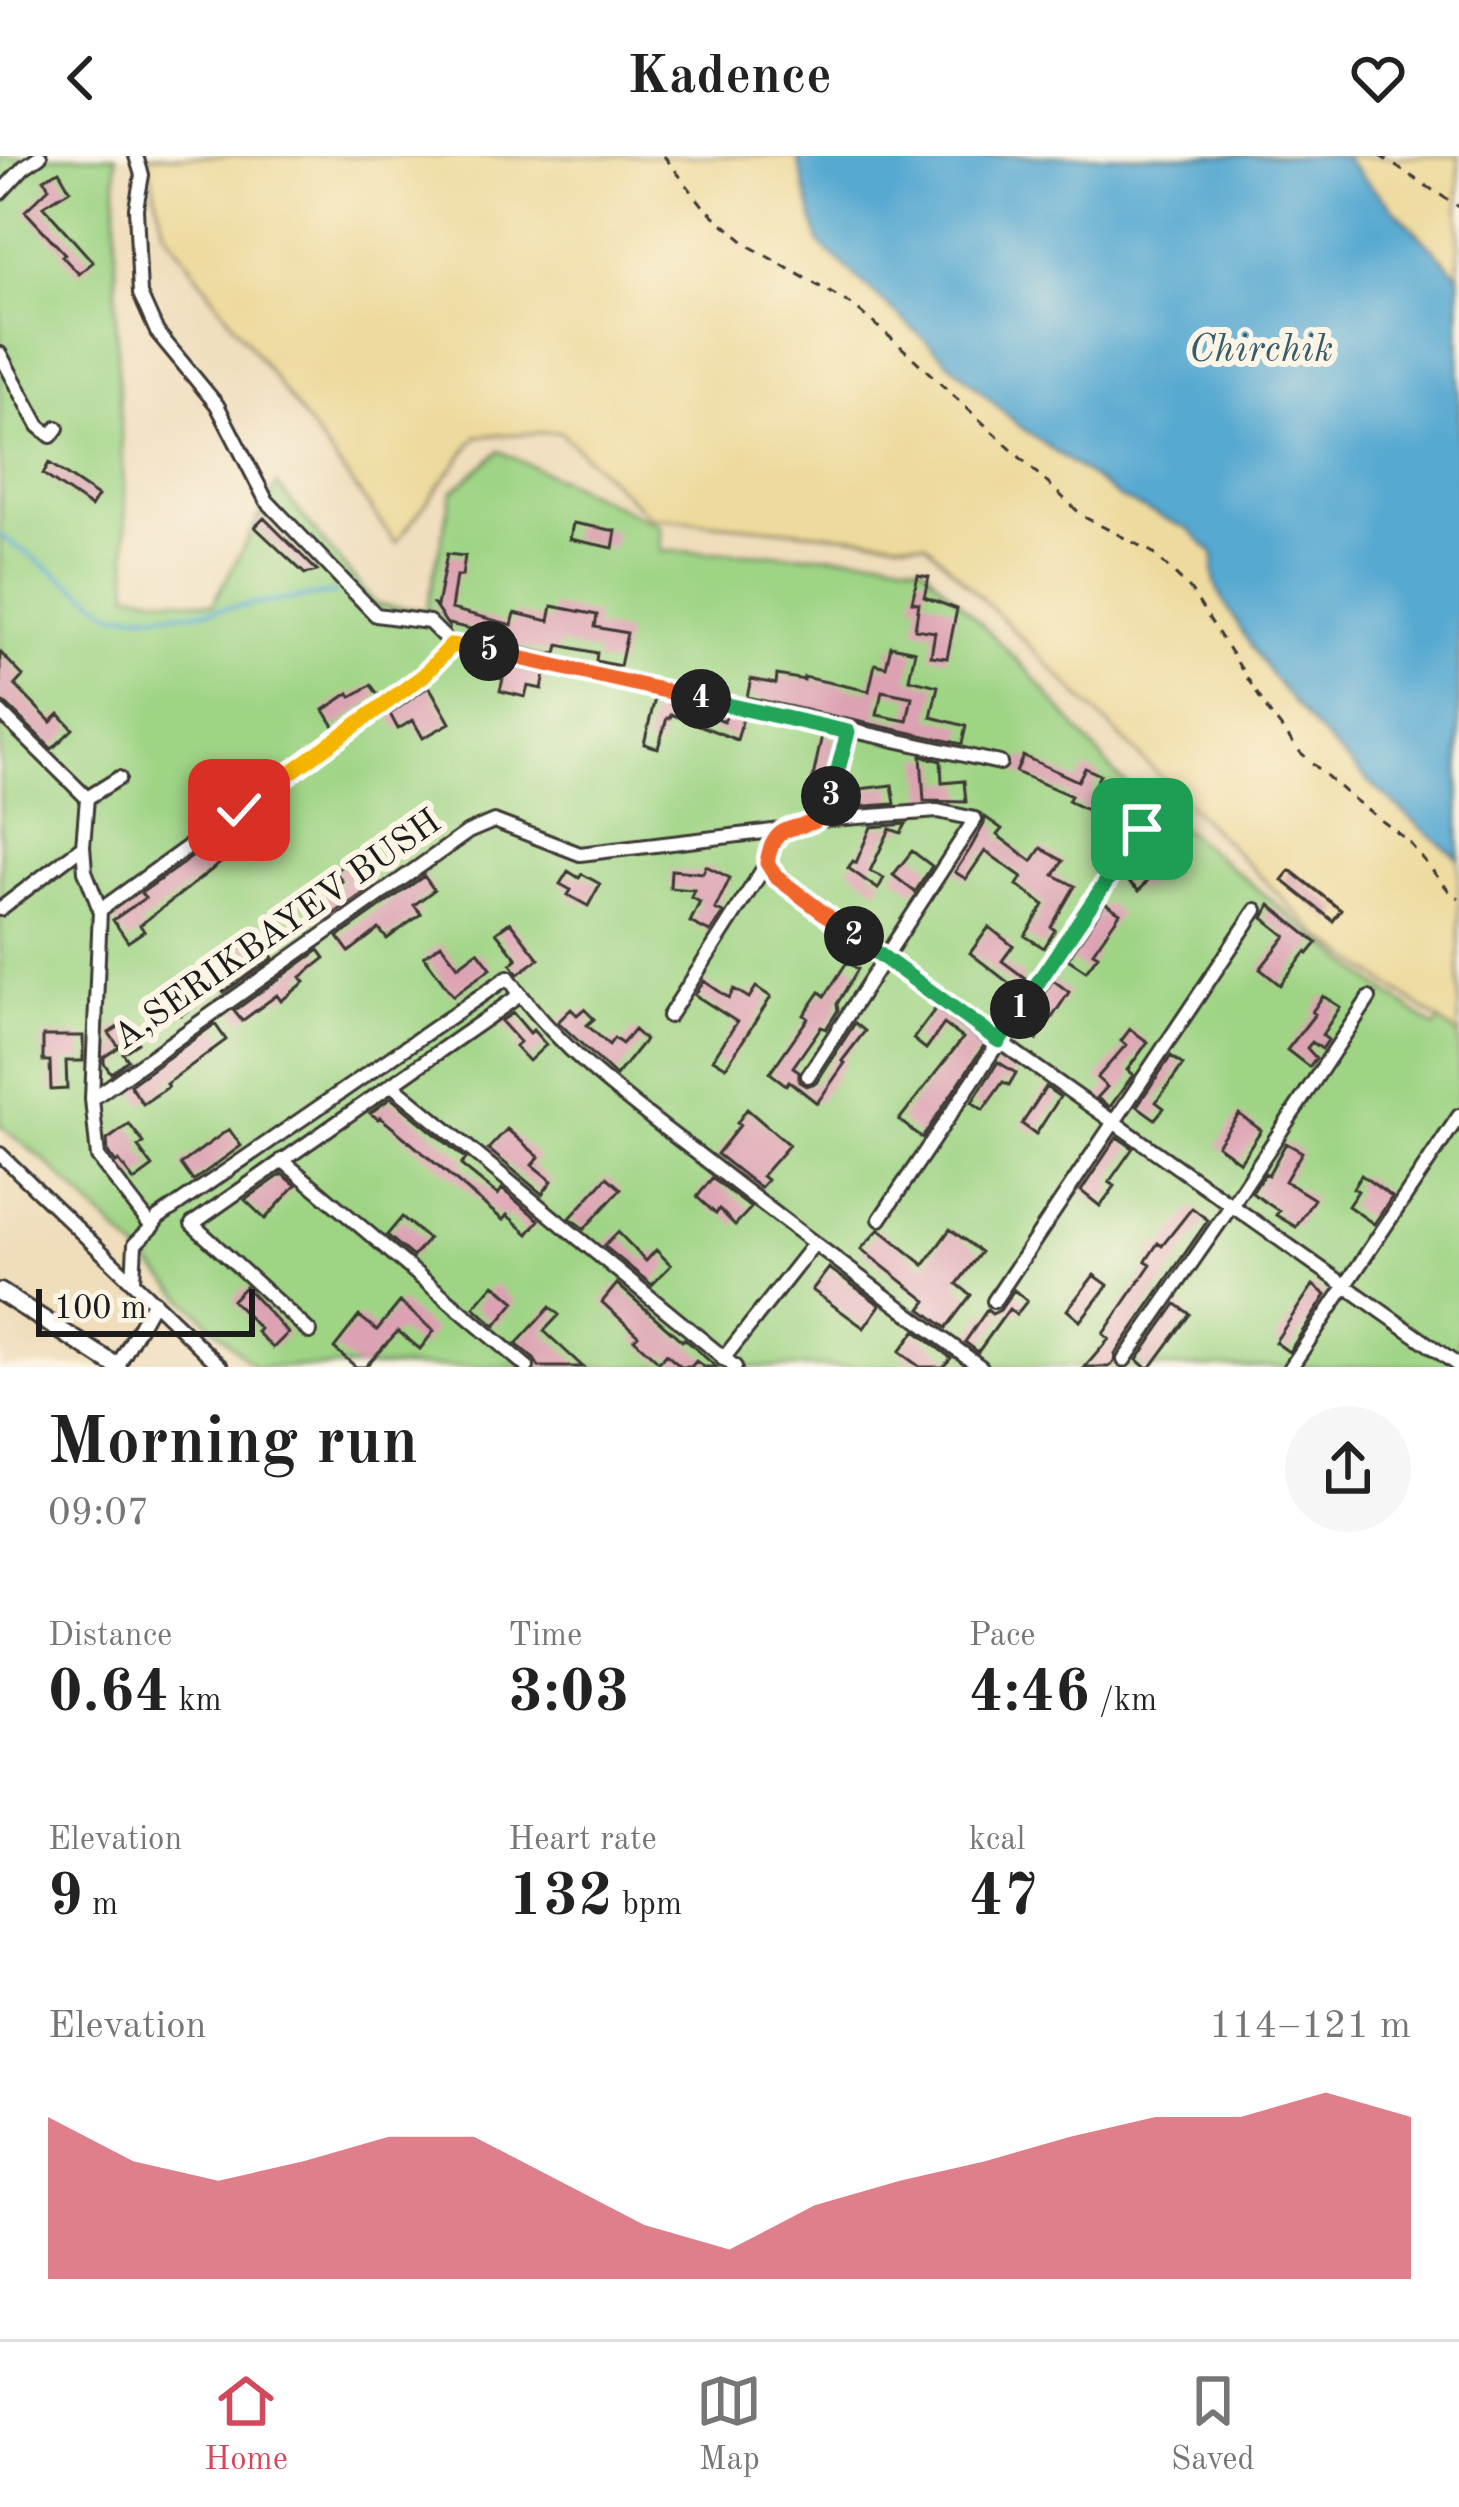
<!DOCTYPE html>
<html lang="en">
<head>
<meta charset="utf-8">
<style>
	body { margin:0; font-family:"Old Standard TT",serif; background:#f6f6f6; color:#222; height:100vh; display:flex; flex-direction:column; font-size:45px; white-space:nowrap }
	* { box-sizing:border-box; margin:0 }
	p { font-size:39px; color:#767676 }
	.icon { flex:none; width:66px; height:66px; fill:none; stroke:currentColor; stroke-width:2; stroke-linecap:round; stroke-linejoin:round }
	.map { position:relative; height:1211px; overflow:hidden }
	.side { display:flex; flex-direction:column; background:#fff; flex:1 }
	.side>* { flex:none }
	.scale { position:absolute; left:36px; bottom:30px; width:219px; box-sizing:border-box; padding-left:12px; border:6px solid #1c1c1c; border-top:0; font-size:33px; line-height:42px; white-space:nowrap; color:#1c1c1c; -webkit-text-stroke:9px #fcf5e5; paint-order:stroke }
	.pin { position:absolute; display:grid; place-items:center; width:102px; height:102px; color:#fff; margin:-51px; border-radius:24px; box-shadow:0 6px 18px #0006 }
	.km { position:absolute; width:60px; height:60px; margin:-30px; border-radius:50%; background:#222; color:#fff; font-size:33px; line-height:60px; text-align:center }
	.round { display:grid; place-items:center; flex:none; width:126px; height:126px; border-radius:63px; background:#f6f6f6 }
	.overview { display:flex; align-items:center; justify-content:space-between; height:204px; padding:0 48px }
	h1 { font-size:66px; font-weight:600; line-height:90px }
	.figures { display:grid; grid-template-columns:repeat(3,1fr); gap:18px; height:204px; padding:12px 48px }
	.figures div { display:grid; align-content:center }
	.figures b { font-size:60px; font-weight:600 }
	.figures small { font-size:33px; font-weight:400 }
	.figures p { font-size:33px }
	.chart { height:336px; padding:24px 48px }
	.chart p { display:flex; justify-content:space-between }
	.chart svg { width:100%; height:216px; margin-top:12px; fill:#d1495b; opacity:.7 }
	header { display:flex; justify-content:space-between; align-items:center; height:156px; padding:0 48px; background:#fff; font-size:54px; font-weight:600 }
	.menu { display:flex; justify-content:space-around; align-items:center; height:168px; border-top:3px solid #e0e0e0; background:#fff; font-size:33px; color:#767676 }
	.menu a { display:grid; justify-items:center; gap:6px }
	.menu .selected { color:#d1495b }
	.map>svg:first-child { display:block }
</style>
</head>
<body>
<header><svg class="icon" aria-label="back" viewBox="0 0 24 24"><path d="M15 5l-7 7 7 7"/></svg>Kadence<svg class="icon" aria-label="heart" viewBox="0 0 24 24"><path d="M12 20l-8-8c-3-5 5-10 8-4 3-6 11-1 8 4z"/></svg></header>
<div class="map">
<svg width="1459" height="1211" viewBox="0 0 1459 1211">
	<rect width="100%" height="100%" fill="#fcf5e5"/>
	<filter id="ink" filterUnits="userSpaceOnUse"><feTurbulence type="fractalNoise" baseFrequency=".00833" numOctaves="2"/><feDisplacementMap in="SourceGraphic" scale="24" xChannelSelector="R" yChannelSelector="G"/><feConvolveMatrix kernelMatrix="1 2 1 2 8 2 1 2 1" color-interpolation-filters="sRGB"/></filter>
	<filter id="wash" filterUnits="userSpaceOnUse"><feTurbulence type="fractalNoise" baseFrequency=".004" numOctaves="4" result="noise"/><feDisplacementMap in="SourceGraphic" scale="48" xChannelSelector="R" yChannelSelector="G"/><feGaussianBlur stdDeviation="2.7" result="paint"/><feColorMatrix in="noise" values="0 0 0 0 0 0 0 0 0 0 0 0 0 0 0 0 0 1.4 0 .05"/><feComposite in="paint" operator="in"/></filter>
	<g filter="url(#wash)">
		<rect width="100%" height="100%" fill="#efddbb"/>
		<path fill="#9fd485" stroke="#5e7850" stroke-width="3" d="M 0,0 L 116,0 L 116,174 L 129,437 L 213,448 L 277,329 L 376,449 L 426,454 L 452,336 L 499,295 L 661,370 L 661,395 L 882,401 L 922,409 L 1031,518 L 1116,619 L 1365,820 L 1435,872 L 1459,840 L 1459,1211 L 254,1211 L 44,1004 L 0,970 Z"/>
		<path fill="#eeda9e" stroke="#857b5d" stroke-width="3" d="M 147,0 L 1459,0 L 1459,879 L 1320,780 L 926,387 L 650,361 L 560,276 L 477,280 L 396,387 L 164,74 Z"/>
		<path fill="#56a9d1" stroke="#396276" stroke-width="3" d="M 797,0 L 1342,0 L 1459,119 L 1459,703 C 1375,634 1292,562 1237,467 C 1230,454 1218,439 1215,426 C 1213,417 1214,406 1214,398 L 1189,374 L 1120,342 L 1018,269 L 819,87 Z"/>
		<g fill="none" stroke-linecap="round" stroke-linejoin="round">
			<path stroke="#56a9d1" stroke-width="4.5" d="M 0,379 L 115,458 L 192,457 L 335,437"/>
		</g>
		<g id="blocks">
			<path fill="#dca1b2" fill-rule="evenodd" d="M 59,15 L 70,34 L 43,50 L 93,106 L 79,118 L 62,100 L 65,98 L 25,55 L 49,32 L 44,23 Z
				M 49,307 L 98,340 L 91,351 L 43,318 Z
				M 264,362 L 317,415 L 305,418 L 255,371 Z
				M 573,367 L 616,375 L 613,392 L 570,383 Z
				M 447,398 L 465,400 L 462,420 L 456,420 L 451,453 L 512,469 L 515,457 L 549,465 L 552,450 L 597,459 L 595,471 L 627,477 L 620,510 L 596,505 L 597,497 L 559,489 L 557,497 L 550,498 L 497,486 L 498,479 L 449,468 L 449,471 L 434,449 L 437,450 Z
				M 918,419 L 929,421 L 924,441 L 957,453 L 947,502 L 931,500 L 935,476 L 915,473 L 919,447 L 912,446 Z
				M 891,490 L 915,495 L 909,523 L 938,530 L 931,561 L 966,570 L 962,588 L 747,541 L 751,523 L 776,528 L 777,519 L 804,524 L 804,521 L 869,535 L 875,508 L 886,511 ZM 882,535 L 912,541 L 907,565 L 877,559 Z
				M 0,496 L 23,520 L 15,529 L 51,566 L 59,558 L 73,573 L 52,593 L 7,549 L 0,546 Z
				M 492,506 L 545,518 L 542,533 L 528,530 L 525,541 L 500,535 L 503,523 L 489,520 Z
				M 371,529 L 379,540 L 335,572 L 324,554 L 349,537 L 351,541 Z
				M 429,530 L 450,567 L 423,582 L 413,564 L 398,573 L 390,558 Z
				M 655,542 L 684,548 L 724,565 L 727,558 L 743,562 L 737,584 L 671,558 L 670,562 L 667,562 L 658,592 L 644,588 Z
				M 822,579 L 836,582 L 820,642 L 809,640 Z
				M 921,600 L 941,605 L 942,627 L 964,625 L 966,646 L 924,645 Z
				M 1023,600 L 1078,625 L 1085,612 L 1100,619 L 1092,635 L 1097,638 L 1089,655 L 1068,645 L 1071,640 L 1016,616 Z
				M 892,629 L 895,648 L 839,652 L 843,635 Z
				M 985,661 L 1002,673 L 997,679 L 1032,705 L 1041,692 L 1063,705 L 1054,719 L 1075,730 L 1051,771 L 1055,774 L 1044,792 L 1025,780 L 1044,749 L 1017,729 L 1022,721 L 985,695 L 966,723 L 955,716 L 970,693 L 984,668 Z
				M 906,668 L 901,677 L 890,673 L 870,715 L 884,722 L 878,733 L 848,712 L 853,705 L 856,707 L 871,671 Z
				M 234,675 L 244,689 L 140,769 L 144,775 L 128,786 L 113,764 L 145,742 L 141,737 L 206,691 L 208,694 Z
				M 1140,694 L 1159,711 L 1139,735 L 1123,721 Z
				M 912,695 L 932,710 L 915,736 L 893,719 Z
				M 356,699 L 372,720 L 359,730 L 364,737 L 325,764 L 313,745 L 342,725 L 335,715 Z
				M 706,710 L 730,722 L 715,753 L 723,757 L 710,776 L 690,766 L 700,746 L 691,741 L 694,734 L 670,732 L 671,714 L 703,717 Z
				M 1290,714 L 1341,754 L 1333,765 L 1282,724 Z
				M 568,715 L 579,722 L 582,718 L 600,728 L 588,750 L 568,739 L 571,734 L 560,728 Z
				M 424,720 L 434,734 L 414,749 L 421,758 L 387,783 L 379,773 L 349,796 L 338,781 Z
				M 1105,747 L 1120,757 L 1093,796 L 1098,799 L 1086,815 L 1068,803 Z
				M 1270,749 L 1317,787 L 1308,798 L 1306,796 L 1280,829 L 1260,813 L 1286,780 L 1263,762 Z
				M 510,766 L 539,803 L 518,818 L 511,808 L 517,803 L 496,776 Z
				M 989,771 L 1013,790 L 1002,805 L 1025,822 L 1018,834 L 970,797 Z
				M 258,780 L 273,802 L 224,836 L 220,831 L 181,859 L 168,842 Z
				M 441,788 L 458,810 L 478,795 L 491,812 L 453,840 L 424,800 Z
				M 319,794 L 325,802 L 301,821 L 305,826 L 281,845 L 277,839 L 242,865 L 234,855 Z
				M 847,806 L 858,813 L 837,848 L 838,854 L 826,873 L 821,871 L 793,911 L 799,915 L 799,926 L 806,930 L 816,927 L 855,867 L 865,875 L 842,905 L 845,907 L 817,947 L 789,925 L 786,929 L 770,917 L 808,862 L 804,859 L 820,836 L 825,840 Z
				M 1053,824 L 1069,836 L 1037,884 L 1021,872 Z
				M 704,825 L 729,842 L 734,833 L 749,842 L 756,831 L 771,841 L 726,911 L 713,903 L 737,866 L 695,839 Z
				M 1323,840 L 1340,851 L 1322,879 L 1328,884 L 1322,893 L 1312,886 L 1307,892 L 1316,902 L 1309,911 L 1287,894 L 1315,858 L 1312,856 Z
				M 936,852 L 985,888 L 922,982 L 899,964 L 963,882 L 944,868 L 926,893 L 913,883 Z
				M 571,853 L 577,859 L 584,853 L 594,863 L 587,869 L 609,889 L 614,882 L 622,888 L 634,874 L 645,884 L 616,920 L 558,866 Z
				M 513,857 L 530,877 L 533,874 L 546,889 L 529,905 L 515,890 L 520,886 L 501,865 Z
				M 124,867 L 138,887 L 123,897 L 128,904 L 111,917 L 104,907 L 104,901 L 119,891 L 109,877 Z
				M 215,868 L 226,884 L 166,928 L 168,931 L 143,948 L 130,929 Z
				M 1130,873 L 1148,886 L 1127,914 L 1133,919 L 1110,951 L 1097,942 L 1107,931 L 1097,922 L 1126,889 L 1121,885 Z
				M 43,880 L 83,880 L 83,905 L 66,905 L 67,933 L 51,934 L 50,905 L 43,905 Z
				M 1171,900 L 1183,909 L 1156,946 L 1164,952 L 1155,963 L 1137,950 Z
				M 998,906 L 1016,917 L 1009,929 L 1003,926 L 983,954 L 972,946 Z
				M 1046,931 L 1060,941 L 1036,978 L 1022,968 Z
				M 391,942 L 466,1003 L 461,1009 L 498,1039 L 502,1033 L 539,1064 L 528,1078 L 507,1059 L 503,1064 L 380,961 L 378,963 L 370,957 Z
				M 747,953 L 789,989 L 762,1020 L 767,1024 L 760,1032 L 717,998 L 740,969 L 737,967 Z
				M 1239,958 L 1261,974 L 1240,1006 L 1217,989 Z
				M 129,968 L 144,987 L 138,991 L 153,1011 L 134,1025 L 119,1005 L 116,1007 L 108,997 L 107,984 Z
				M 229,973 L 241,990 L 193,1025 L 181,1008 Z
				M 507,973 L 539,1001 L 532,1009 L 552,1025 L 542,1038 L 488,993 Z
				M 1117,981 L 1133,992 L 1109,1026 L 1115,1030 L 1100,1050 L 1081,1035 Z
				M 1286,987 L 1302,996 L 1285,1025 L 1314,1043 L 1296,1071 L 1276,1059 L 1279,1055 L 1252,1037 L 1265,1017 L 1268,1019 Z
				M 282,1018 L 296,1029 L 265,1063 L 245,1044 Z
				M 1361,1019 L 1392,1041 L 1374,1068 L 1348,1050 L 1358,1035 L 1353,1032 Z
				M 607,1021 L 621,1033 L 584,1073 L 570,1062 Z
				M 712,1022 L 751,1052 L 735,1069 L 719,1053 L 716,1058 L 697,1041 Z
				M 1192,1052 L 1208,1064 L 1115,1198 L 1114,1206 L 1109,1211 L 1085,1211 L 1109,1183 L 1103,1178 L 1151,1108 L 1146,1105 L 1158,1087 L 1162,1090 Z
				M 402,1061 L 428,1083 L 413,1101 L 387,1079 Z
				M 879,1073 L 924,1109 L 950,1073 L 981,1096 L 957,1128 L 971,1139 L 946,1172 L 921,1153 L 927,1145 L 861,1093 Z
				M 618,1076 L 646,1105 L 656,1094 L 671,1109 L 652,1129 L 604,1090 Z
				M 829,1112 L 880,1149 L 864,1172 L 812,1134 Z
				M 1094,1119 L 1108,1129 L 1080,1165 L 1067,1154 Z
				M 494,1128 L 515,1146 L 495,1170 L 474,1151 Z
				M 617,1128 L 682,1185 L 684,1183 L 687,1185 L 716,1211 L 704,1211 L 696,1205 L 691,1211 L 681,1211 L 666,1198 L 659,1206 L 634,1183 L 638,1179 L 602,1146 Z
				M 1313,1129 L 1326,1139 L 1289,1196 L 1275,1186 Z
				M 245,1131 L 288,1177 L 273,1192 L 257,1176 L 260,1173 L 232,1144 Z
				M 1014,1134 L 1027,1145 L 1016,1159 L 1009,1153 L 978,1196 L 965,1186 L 987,1154 L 992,1158 L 1000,1154 Z
				M 400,1146 L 434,1175 L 420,1193 L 398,1175 L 365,1211 L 356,1211 L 334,1192 L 359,1160 L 377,1174 Z
				M 1176,1148 L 1190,1158 L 1151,1211 L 1145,1211 L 1137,1204 Z
				M 550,1151 L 559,1159 L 544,1175 L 583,1211 L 539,1211 L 534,1203 L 516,1188 Z
				M 915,1175 L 951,1202 L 943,1211 L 920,1211 L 899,1196 Z"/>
		</g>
	</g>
	<g filter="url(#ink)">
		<use href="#blocks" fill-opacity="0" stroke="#3c3934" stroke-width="3"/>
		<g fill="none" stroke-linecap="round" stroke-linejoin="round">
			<defs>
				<path id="street" d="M 136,0 L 142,19 L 136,52 L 140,138 L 157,176 L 217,249 L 266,344 L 376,459 L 429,466 L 452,489 L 480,493 L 1000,607
					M 0,37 L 24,11 L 40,0
					M 0,198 L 39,270 L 51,280 L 57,272
					M 0,556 L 87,642
					M 848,576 L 827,656 C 798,682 775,659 767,707 L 776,721 L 999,885 L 1459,1210
					M 83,690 L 85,715 L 100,754 L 92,943 L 98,1001 L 152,1071 L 135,1088 L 133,1125
					M 0,753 L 83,690 L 87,642 L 119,622
					M 100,754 L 378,554 L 423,520 L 452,489
					M 669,860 L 767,707
					M 808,920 L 975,663 L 938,655 L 818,664
					M 392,929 L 735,1211
					M 92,943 L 468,676 L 494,665 L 580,698 L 781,674
					M 0,998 L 221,1211
					M 282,1004 L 527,1211
					M 880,1063 L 1142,673
					M 152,1071 L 158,1062 L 508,821 C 558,894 632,947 702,1001 C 794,1073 887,1142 981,1211
					M 994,1145 L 1256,754
					M 310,1176 L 192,1068 L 520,839
					M 723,1203 L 814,1088
					M 1124,1204 L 1231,1050 L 1369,842
					M 117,1211 L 154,1145
					M 1291,1211 L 1459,960"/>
				<path id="secondary" d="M 0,1136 L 118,1211"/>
			</defs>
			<use href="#street" stroke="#3c3934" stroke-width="18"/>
			<use href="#secondary" stroke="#3c3934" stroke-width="22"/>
			<path stroke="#3c3934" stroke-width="3" stroke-dasharray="9 9" stroke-linecap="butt" d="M 664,0 L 704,51 L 749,90 L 852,149 L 897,187 L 1084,361 L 1152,396 L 1190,433 L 1269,556 L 1300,596 L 1347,638 L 1407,684 L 1450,736 L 1459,742
				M 1380,0 L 1459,51"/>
			<use href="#street" stroke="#fff" stroke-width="12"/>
			<use href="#secondary" stroke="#fff" stroke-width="16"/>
		</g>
	</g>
	<g fill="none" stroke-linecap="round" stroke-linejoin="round" filter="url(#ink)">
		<defs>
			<path id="split-1" d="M 1020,853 L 1142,673"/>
			<path id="split-2" d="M 854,780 L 999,885 L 1020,853"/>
			<path id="split-3" d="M 831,640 C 818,691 776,648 767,707 L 776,721 L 854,780"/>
			<path id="split-4" d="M 701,543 L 848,576 L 831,640"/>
			<path id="split-5" d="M 489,495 L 701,543"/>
			<path id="split-6" d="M 312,601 L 423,520 L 452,489 L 489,495"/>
			<path id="split-7" d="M 239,654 L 312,601"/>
		</defs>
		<use href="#split-1" stroke="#fff" stroke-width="24"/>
		<use href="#split-2" stroke="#fff" stroke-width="24"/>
		<use href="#split-3" stroke="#fff" stroke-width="24"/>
		<use href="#split-4" stroke="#fff" stroke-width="24"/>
		<use href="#split-5" stroke="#fff" stroke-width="24"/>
		<use href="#split-6" stroke="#fff" stroke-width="24"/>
		<use href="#split-7" stroke="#fff" stroke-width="24"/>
		<use href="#split-1" stroke="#22a559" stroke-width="15"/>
		<use href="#split-2" stroke="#22a559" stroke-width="15"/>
		<use href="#split-3" stroke="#f0652b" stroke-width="15"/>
		<use href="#split-4" stroke="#22a559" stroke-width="15"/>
		<use href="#split-5" stroke="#f0652b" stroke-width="15"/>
		<use href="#split-6" stroke="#f5b400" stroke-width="15"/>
		<use href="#split-7" stroke="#f5b400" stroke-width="15"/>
	</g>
	<g text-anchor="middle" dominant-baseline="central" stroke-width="12" stroke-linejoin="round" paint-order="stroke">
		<g font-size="36" fill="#1c1c1c" stroke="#fcf5e5">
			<text transform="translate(278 775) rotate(-35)">A,SERIKBAYEV BUSH</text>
		</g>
		<g font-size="39" font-style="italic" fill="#365b6d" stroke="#fcf5e5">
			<text x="1261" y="194">Chirchik</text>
		</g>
	</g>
</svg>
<div class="scale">100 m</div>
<div class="pin" style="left:1142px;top:673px;background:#1e9e55"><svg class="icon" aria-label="arrive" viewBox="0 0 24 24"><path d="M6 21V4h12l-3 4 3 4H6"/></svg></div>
<div class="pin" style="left:239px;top:654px;background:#d93025"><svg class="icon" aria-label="check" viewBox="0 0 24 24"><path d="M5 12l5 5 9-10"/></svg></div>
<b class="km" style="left:1020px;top:853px">1</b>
<b class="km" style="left:854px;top:780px">2</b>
<b class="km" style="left:831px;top:640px">3</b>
<b class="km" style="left:701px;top:543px">4</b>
<b class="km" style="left:489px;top:495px">5</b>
</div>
<section class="side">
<div class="overview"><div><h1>Morning run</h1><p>09:07</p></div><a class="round"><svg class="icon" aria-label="share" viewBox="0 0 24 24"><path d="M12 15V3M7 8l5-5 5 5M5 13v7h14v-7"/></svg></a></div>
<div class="figures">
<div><p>Distance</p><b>0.64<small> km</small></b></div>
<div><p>Time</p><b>3:03</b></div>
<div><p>Pace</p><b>4:46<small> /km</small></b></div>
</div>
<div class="figures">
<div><p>Elevation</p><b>9<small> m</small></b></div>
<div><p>Heart rate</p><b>132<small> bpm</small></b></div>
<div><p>kcal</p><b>47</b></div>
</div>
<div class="chart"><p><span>Elevation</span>114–121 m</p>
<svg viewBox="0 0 160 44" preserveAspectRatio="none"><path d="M0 44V11L10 20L20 24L30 20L40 15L50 15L60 24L70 33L80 38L90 29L100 24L110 20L120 15L130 11L140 11L150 6L160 11V44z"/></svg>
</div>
</section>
<nav class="menu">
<a class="selected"><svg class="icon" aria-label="home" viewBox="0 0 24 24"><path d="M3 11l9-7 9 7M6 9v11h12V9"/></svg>Home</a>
<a><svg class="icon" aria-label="map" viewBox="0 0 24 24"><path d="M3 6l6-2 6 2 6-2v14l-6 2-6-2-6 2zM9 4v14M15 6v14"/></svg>Map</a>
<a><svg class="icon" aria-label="saved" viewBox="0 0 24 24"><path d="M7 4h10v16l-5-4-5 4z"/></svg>Saved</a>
</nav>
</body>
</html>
